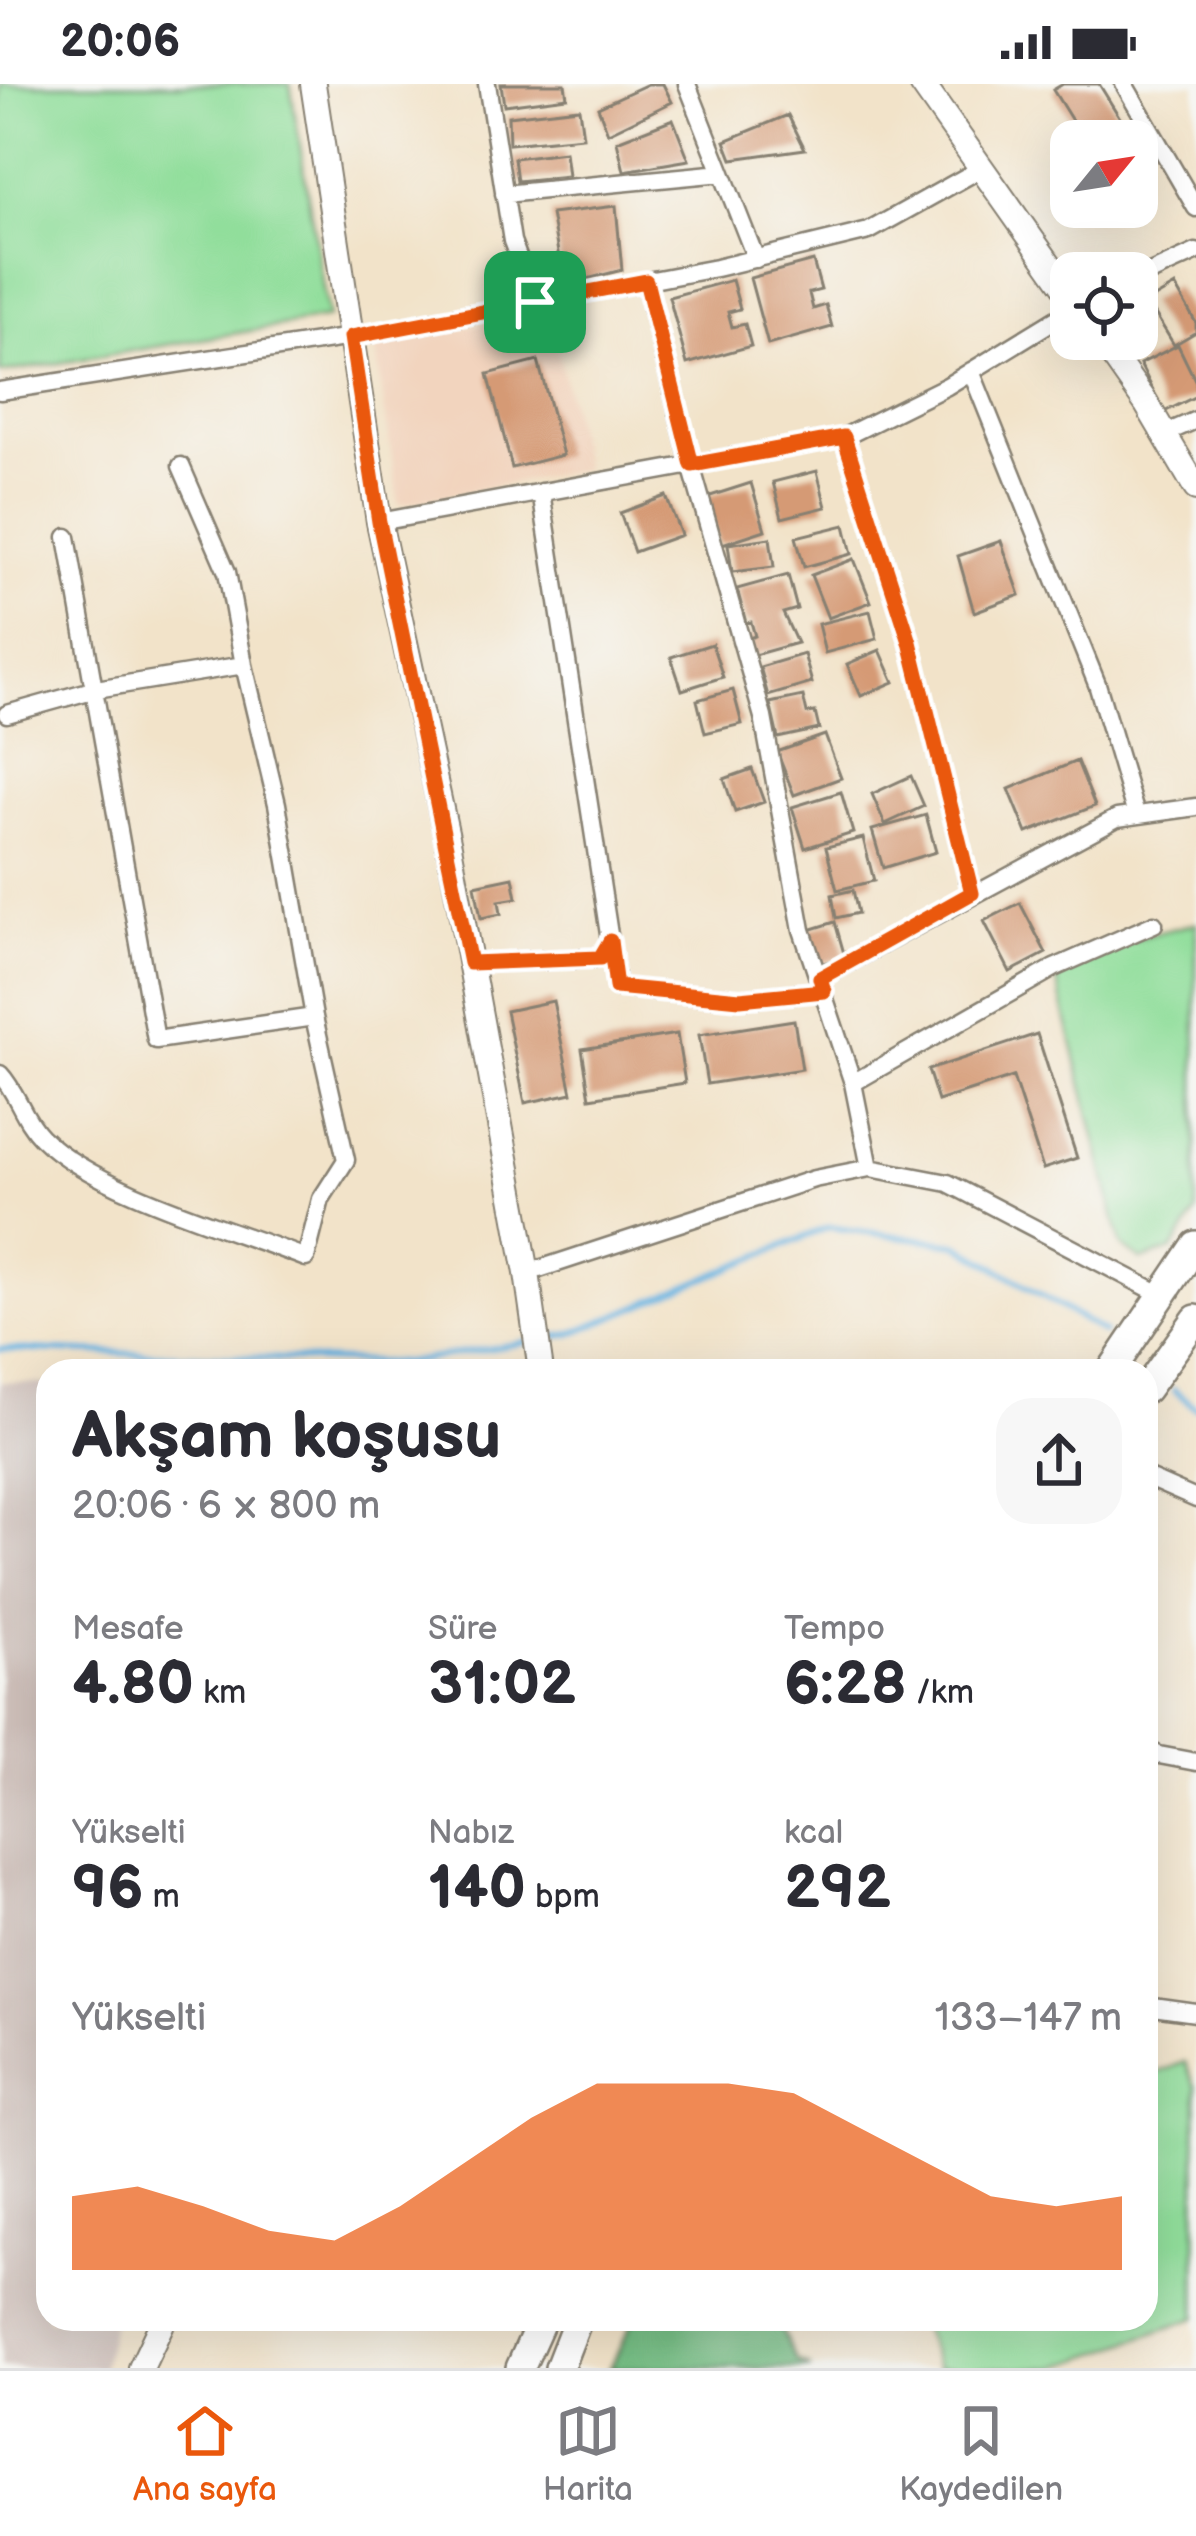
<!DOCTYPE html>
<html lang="tr">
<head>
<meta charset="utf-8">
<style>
	body { margin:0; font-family:"Balsamiq Sans",sans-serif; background:#f7f7f7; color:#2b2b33; height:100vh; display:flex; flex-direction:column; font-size:45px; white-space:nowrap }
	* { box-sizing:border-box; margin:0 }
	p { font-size:39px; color:#7c7c81 }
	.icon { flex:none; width:66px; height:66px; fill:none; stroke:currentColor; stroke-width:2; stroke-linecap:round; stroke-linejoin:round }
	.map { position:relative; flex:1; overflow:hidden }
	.details { position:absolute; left:36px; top:1275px; width:1122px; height:972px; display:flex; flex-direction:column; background:#fff; border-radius:36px; box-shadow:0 12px 48px #0002 }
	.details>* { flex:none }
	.needle { width:78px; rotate:60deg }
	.tools { position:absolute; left:1050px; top:36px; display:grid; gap:24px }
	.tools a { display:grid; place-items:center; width:108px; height:108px; border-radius:24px; background:#fff; box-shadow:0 12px 48px #0002; font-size:60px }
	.pin { position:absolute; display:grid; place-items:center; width:102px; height:102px; color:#fff; margin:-51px; border-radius:24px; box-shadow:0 6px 18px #0006 }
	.round { display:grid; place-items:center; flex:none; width:126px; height:126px; border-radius:36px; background:#f7f7f7 }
	.summary { display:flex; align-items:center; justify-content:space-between; height:204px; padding:0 36px }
	h1 { font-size:66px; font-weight:700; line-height:90px }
	.figures { display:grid; grid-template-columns:repeat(3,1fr); gap:18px; height:204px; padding:12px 36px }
	.figures div { display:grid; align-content:center }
	.figures b { font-size:60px; font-weight:700 }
	.figures small { font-size:33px; font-weight:400 }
	.figures p { font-size:33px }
	.chart { height:336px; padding:24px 36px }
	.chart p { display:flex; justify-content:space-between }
	.chart svg { width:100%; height:216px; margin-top:12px; fill:#ea580c; opacity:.7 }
	.status { display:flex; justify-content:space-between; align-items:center; height:84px; padding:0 60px; background:#fff; direction:ltr }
	.status svg { height:33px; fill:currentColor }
	.dock { display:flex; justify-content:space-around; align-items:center; height:168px; border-top:3px solid #e1e1e2; background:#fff; font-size:33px; color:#7c7c81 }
	.dock a { display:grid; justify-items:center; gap:6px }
	.dock .selected { color:#ea580c }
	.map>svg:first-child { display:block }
</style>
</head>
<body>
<div class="status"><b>20:06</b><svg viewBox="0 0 49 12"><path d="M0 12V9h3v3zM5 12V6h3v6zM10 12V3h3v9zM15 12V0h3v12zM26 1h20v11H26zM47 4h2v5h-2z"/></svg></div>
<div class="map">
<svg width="1196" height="2284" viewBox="0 0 1196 2284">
	<rect width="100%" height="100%" fill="#f6f6f2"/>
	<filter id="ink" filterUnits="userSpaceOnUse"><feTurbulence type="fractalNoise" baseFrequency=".00833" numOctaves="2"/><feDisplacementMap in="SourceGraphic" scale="24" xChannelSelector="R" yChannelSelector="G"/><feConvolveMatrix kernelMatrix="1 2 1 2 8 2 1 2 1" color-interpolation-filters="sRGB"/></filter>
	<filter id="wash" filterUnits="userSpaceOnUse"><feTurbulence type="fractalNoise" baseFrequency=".004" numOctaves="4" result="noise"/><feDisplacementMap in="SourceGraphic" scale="48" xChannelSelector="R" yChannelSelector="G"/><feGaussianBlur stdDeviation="2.7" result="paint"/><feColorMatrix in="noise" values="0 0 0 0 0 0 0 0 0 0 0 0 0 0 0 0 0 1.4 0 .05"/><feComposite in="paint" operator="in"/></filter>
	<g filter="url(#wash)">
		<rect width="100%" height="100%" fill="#f2e3c9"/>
		<path fill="#f2d4be" d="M 549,226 L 584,385 L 399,421 L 375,261 Z"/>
		<path fill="#cfc0ba" d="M 0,1298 L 48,1300 L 48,2235 L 113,2235 L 102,2284 L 0,2284 Z"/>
		<path fill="#91de9b" stroke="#567d5c" stroke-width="3" d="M 0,0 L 290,0 L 328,234 L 0,289 Z
			M 1196,839 L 1196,1129 L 1172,1166 L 1141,1176 L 1121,1161 L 1055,887 L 1141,853 Z
			M 1185,1978 L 1196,2004 L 1196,2234 L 1055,2284 L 938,2284 L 919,2235 L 1146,2235 L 1146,1993 Z"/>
		<path fill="#74bd83" stroke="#486c50" stroke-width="3" d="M 634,2235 L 776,2235 L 797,2277 L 812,2284 L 610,2284 Z"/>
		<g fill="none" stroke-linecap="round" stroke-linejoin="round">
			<path stroke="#68b3e0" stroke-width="6" d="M 541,1255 L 571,1250 L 829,1143 L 957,1160 L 1104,1249
				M 0,1265 L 405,1279 L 528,1258
				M 1174,1306 L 1196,1324"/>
		</g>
		<g id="blocks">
			<path fill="#d59a75" d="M 501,0 L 565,0 L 567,13 L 504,21 Z
				M 648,0 L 663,0 L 672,18 L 608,49 L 598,23 Z
				M 1063,0 L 1099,0 L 1120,34 L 1084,56 L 1053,6 Z
				M 579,24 L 583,53 L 509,60 L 508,32 Z
				M 788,31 L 805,65 L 732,75 L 725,57 Z
				M 673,35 L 689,76 L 624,87 L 617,57 Z
				M 565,68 L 568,92 L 517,97 L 514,74 Z
				M 616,122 L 622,186 L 564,201 L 551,130 Z
				M 813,177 L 821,206 L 809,209 L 813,225 L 826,221 L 832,243 L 768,261 L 750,194 Z
				M 732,196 L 740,225 L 728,228 L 732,243 L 745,240 L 751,262 L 687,280 L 669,213 Z
				M 1175,202 L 1196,239 L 1196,248 L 1174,261 L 1148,218 Z
				M 1178,261 L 1196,298 L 1196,312 L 1164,328 L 1140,280 Z
				M 538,277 L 563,371 L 512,384 L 488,290 Z
				M 817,387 L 826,423 L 782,434 L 773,398 Z
				M 751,399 L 765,446 L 719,461 L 704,414 Z
				M 666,412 L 681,451 L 634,468 L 620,429 Z
				M 845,441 L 852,470 L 804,483 L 796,453 Z
				M 770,454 L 774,483 L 732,488 L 728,460 Z
				M 1001,457 L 1020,511 L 974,528 L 958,472 Z
				M 854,475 L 871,518 L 828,534 L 811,491 Z
				M 788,491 L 797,525 L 783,529 L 797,559 L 754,571 L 749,554 L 755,552 L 751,538 L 746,539 L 737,505 Z
				M 870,527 L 877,555 L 825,569 L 818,540 Z
				M 712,560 L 723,593 L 682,606 L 671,573 Z
				M 880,566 L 894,598 L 861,612 L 847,580 Z
				M 804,570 L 812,599 L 768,612 L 760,583 Z
				M 733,606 L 742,640 L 705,649 L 697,616 Z
				M 803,612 L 807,629 L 815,628 L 819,645 L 778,654 L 770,619 Z
				M 825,651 L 841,694 L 794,711 L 777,668 Z
				M 1077,677 L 1095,722 L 1027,749 L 1009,705 Z
				M 752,685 L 764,718 L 735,728 L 724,695 Z
				M 911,692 L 924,722 L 885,740 L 872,710 Z
				M 841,708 L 853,749 L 805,764 L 792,723 Z
				M 926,731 L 936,768 L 883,784 L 872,746 Z
				M 863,754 L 874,797 L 837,806 L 826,763 Z
				M 513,793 L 517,814 L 499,817 L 501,830 L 481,834 L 475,801 Z
				M 853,806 L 858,829 L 836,834 L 832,811 Z
				M 1020,819 L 1046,869 L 1010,888 L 984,837 Z
				M 835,838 L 845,873 L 816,881 L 806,847 Z
				M 553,917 L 572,1009 L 525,1019 L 506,927 Z
				M 794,936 L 802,985 L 707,1000 L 699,951 Z
				M 677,950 L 685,999 L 590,1014 L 582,965 Z
				M 1037,950 L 1077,1074 L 1043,1085 L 1013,993 L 938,1017 L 928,986 Z"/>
		</g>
	</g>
	<g filter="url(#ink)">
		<use href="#blocks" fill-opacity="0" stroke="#878072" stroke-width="3"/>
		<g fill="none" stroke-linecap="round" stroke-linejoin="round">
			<defs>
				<path id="street" d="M 487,0 L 512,157 L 535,218
					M 687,0 L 756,175
					M 1124,0 L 1196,124
					M 504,110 L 722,89
					M 1137,195 L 1196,168
					M 646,197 L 691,381 L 763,633 L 802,846 L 853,999 L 870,1084
					M 971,287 L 1097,600 L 1136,731
					M 0,307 L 351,253 L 716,184 L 869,147 L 982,84
					M 1164,350 L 1196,336
					M 844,353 L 910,558 L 972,810
					M 379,438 L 844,353 L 947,302 L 1071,226
					M 67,453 L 156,956 L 314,933
					M 7,630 L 96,605 L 244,581
					M 610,858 L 617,903 L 740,915 L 824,907
					M 470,879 L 600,874 L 610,857 L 541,408
					M 820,894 L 1117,734 L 1196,723
					M 0,990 C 17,1008 23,1035 41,1053 C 95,1107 231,1145 306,1174 L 321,1115 L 346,1076 L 314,933 L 277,720 L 244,581 L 227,488 L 181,382
					M 853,999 L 1054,884 L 1154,840
					M 527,1189 L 814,1095 L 870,1084 L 948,1099 L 1162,1211
					M 1146,1393 L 1196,1415
					M 1146,1665 L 1159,1671 L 1196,1678
					M 1146,1922 L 1196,1929"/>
				<path id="secondary" d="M 313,0 L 379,438 L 449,762 L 527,1189 L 541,1287
					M 922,0 L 1071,211
					M 1101,255 L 1146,319 L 1196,404
					M 141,2284 L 164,2235"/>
				<path id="primary" d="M 1111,1287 L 1196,1161
					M 1146,1305 L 1196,1235
					M 520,2284 L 542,2235
					M 559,2284 L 578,2235"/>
			</defs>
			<use href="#street" stroke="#878072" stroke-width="21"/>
			<use href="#secondary" stroke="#878072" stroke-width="28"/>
			<use href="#primary" stroke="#878072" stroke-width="32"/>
			<use href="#street" stroke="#fff" stroke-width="16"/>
			<use href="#secondary" stroke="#fff" stroke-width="24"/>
			<use href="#primary" stroke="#fff" stroke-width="27"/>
		</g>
	</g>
	<g fill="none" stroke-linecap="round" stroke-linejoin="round" filter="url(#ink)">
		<defs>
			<path id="route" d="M 646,197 L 692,381 L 844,353 L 910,558 L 972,809 L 820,894 L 824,907 L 740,915 L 616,903 L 610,857 L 600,874 L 470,879 L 379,438 L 351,253 Z"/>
		</defs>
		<use href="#route" stroke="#fff" stroke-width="24"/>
		<use href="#route" stroke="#ea580c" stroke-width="15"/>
	</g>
</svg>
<div class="tools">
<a><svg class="needle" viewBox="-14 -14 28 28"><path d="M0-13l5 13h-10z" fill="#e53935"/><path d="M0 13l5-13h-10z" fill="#7c7c81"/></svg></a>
<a><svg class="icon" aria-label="locate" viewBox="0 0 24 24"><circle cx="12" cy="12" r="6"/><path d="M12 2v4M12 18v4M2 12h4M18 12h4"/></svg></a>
</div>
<div class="pin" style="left:535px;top:218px;background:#1e9e55"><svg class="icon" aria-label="arrive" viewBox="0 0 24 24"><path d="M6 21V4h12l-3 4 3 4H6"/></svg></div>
<section class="details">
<div class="summary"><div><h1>Akşam koşusu</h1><p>20:06 · 6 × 800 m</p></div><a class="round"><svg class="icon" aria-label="share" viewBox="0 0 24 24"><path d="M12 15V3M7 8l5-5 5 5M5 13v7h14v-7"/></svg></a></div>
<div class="figures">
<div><p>Mesafe</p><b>4.80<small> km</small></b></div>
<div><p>Süre</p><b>31:02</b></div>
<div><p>Tempo</p><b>6:28<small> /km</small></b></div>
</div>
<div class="figures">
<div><p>Yükselti</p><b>96<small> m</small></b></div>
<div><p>Nabız</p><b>140<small> bpm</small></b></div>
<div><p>kcal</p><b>292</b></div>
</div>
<div class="chart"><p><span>Yükselti</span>133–147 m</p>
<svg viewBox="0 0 160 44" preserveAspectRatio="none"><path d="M0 44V29L10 27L20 31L30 36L40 38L50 31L60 22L70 13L80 6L90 6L100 6L110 8L120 15L130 22L140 29L150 31L160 29V44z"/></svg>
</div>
</section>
</div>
<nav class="dock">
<a class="selected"><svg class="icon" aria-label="home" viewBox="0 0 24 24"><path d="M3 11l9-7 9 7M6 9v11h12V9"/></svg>Ana sayfa</a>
<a><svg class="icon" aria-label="map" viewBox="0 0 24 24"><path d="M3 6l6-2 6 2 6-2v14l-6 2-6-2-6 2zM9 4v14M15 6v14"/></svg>Harita</a>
<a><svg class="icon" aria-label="saved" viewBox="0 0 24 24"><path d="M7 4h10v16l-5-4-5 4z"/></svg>Kaydedilen</a>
</nav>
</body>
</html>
